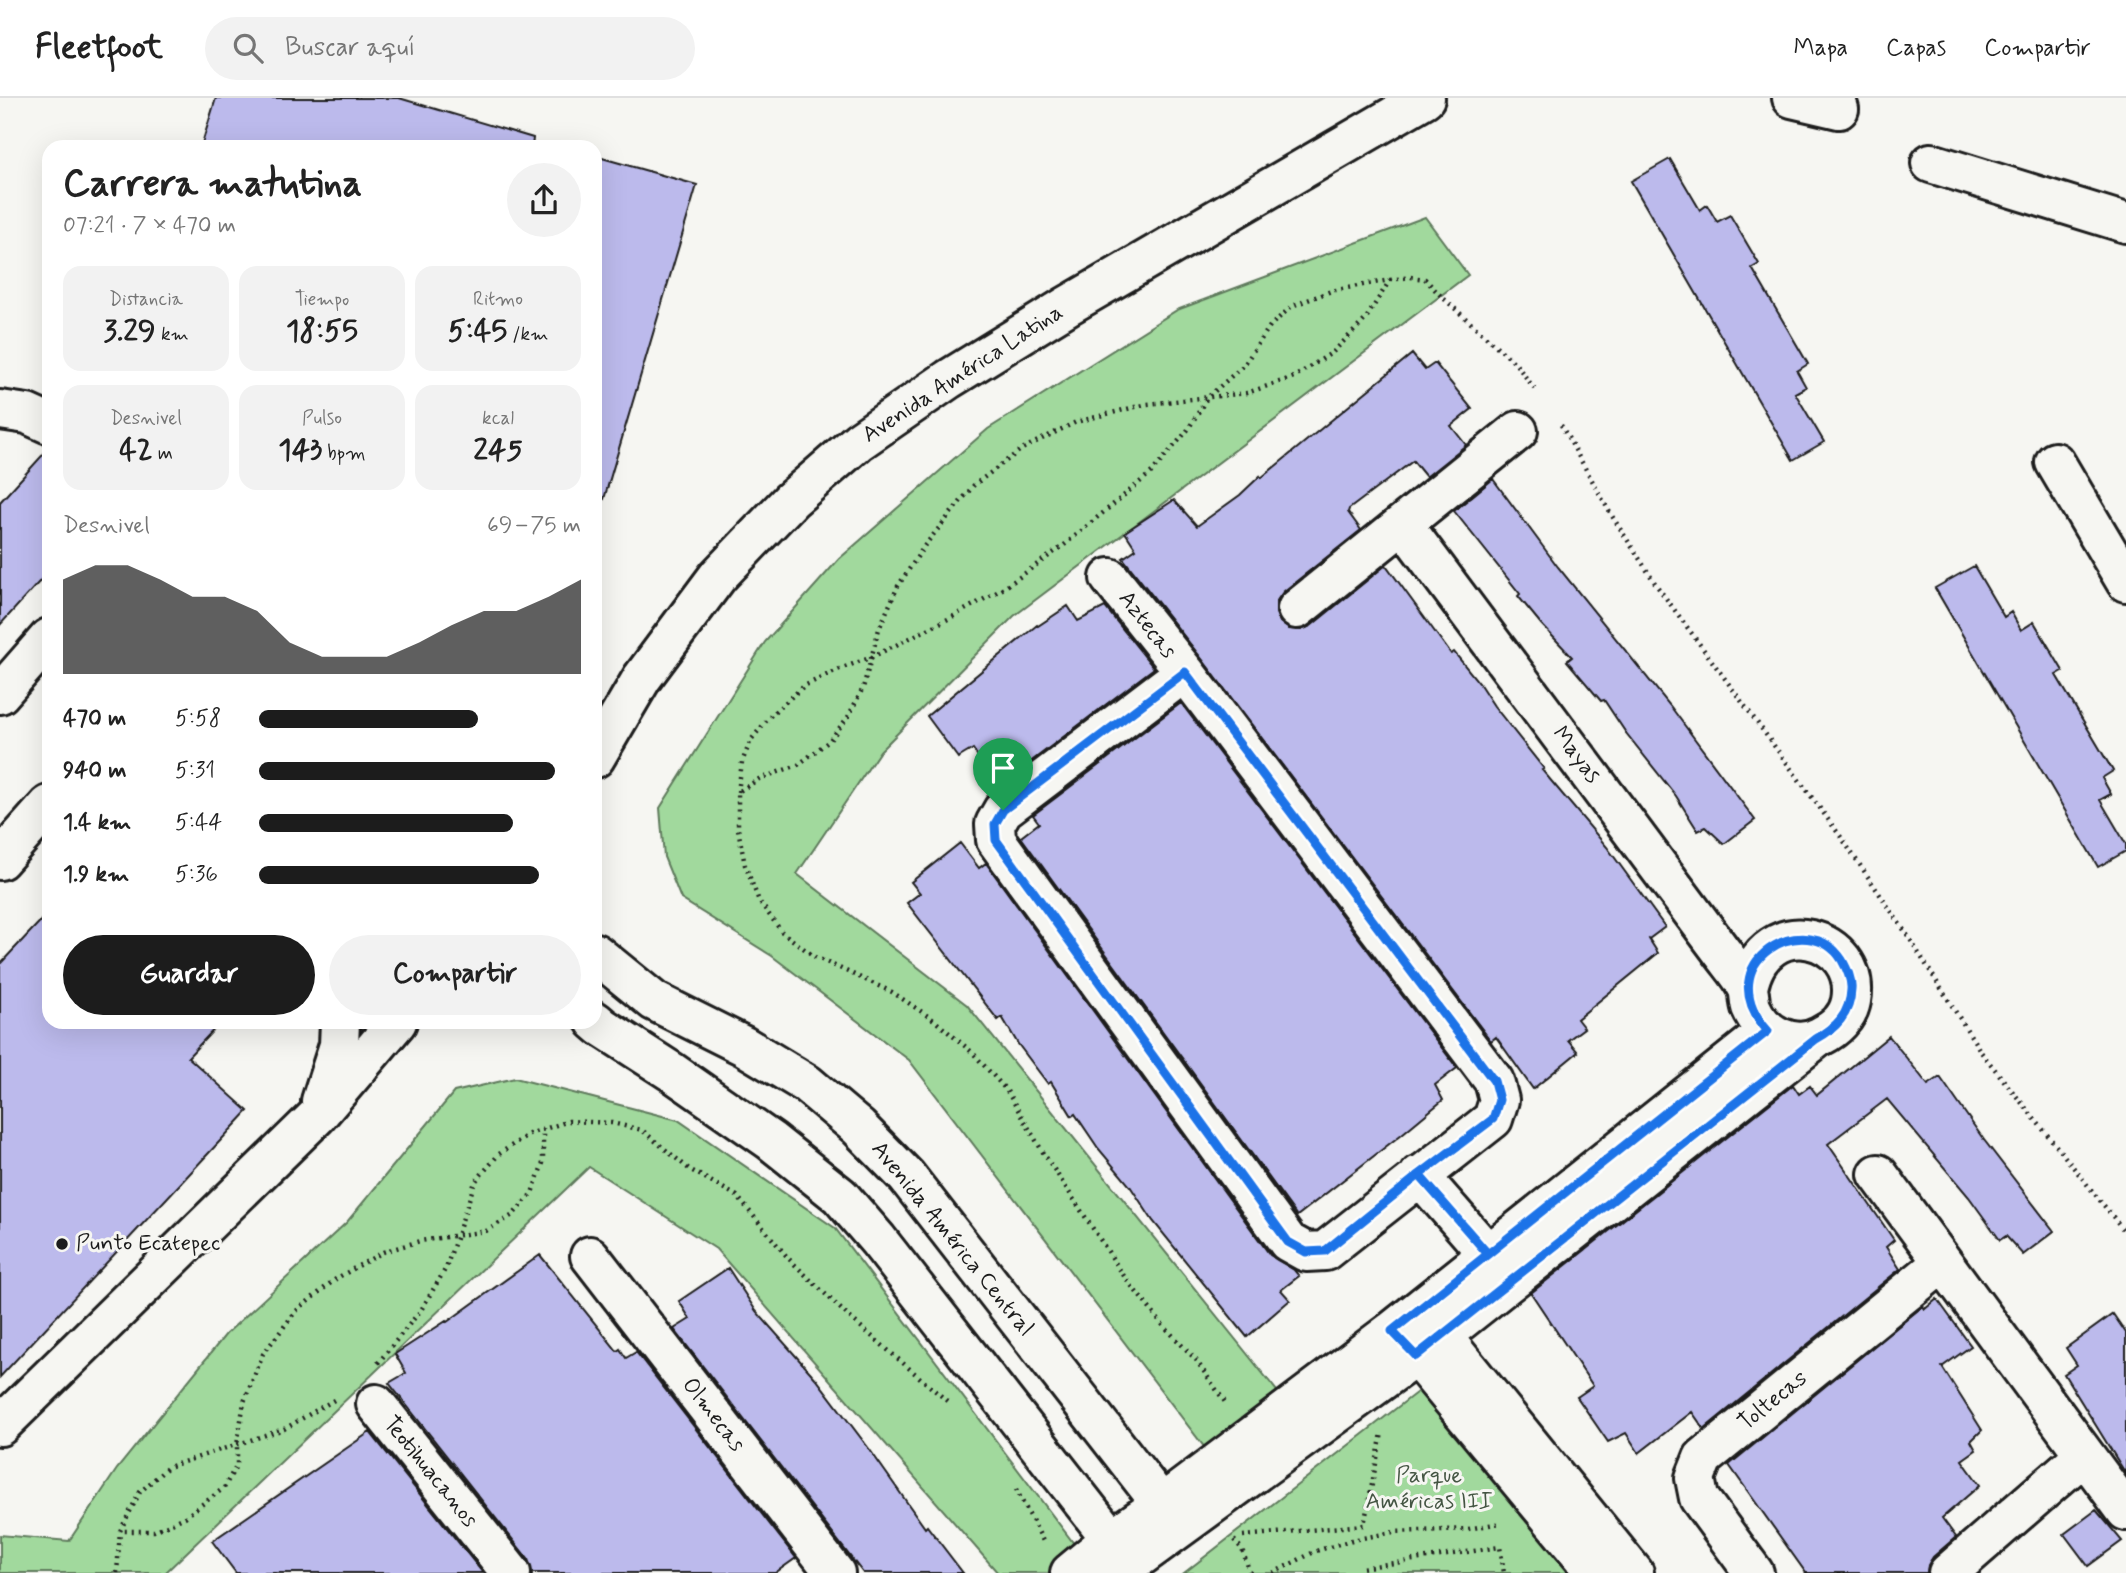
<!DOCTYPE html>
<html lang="es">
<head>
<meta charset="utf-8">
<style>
	body { margin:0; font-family:Mynerve,sans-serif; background:#f2f2f2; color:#222; height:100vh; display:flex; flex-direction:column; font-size:26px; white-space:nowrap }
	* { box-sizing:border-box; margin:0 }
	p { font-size:23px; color:#767676 }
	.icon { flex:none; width:38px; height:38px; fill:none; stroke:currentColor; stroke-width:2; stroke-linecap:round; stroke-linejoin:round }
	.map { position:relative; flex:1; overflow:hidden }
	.sheet { position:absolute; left:42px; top:42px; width:560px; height:889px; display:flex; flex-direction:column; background:#fff; border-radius:21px; box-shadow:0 7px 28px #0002 }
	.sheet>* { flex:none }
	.pin { position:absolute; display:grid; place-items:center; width:60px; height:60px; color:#fff; margin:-72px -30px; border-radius:50% 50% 50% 0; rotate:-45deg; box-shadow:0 0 7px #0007 }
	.pin .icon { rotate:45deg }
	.round { display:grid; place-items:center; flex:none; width:74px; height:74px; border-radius:37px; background:#f2f2f2 }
	.summary { display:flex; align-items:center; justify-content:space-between; height:119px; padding:0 21px }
	h1 { font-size:38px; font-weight:700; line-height:52px }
	.figures { display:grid; grid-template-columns:repeat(3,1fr); gap:10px; height:119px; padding:7px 21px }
	.figures div { display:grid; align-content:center; border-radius:18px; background:#f2f2f2; text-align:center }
	.figures b { font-size:30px; font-weight:700 }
	.figures small { font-size:19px; font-weight:400 }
	.figures p { font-size:19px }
	.chart { height:196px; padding:14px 21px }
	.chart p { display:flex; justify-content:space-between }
	.chart svg { width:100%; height:126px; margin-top:7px; fill:#1c1c1c; opacity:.7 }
	.cta { display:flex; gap:14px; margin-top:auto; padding:14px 21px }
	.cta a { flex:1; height:80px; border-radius:42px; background:#1c1c1c; color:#fff; font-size:28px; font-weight:700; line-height:80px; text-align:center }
	.cta a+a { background:#f2f2f2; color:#222 }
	ul { padding:0 21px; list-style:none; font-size:23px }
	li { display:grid; grid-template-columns:112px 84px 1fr; align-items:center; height:52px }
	li i { height:18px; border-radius:9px; background:#1c1c1c }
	header { display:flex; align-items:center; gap:42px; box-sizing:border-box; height:98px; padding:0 35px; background:#fff; border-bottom:2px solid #e0e0e0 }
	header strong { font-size:33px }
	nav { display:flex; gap:38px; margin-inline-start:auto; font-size:24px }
	.search { width:490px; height:63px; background:#f2f2f2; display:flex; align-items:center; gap:18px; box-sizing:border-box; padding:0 24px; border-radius:38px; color:#767676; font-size:26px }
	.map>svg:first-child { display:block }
</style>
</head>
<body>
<header>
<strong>Fleetfoot</strong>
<div class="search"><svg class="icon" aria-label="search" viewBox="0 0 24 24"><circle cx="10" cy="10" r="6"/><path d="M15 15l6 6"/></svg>Buscar aquí</div>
<nav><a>Mapa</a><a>Capas</a><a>Compartir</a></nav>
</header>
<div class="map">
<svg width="2126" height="1475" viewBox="0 0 2126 1475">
	<rect width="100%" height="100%" fill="#f6f6f2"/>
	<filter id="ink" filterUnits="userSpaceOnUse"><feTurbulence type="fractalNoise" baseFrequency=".0143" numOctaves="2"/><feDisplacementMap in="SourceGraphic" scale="14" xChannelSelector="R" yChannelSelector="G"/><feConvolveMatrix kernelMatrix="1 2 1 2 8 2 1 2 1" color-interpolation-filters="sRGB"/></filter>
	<g filter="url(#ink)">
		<path fill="#a1d99d" stroke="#5e7a5c" stroke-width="2" d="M 1425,119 L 1468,177 L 1014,518 L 880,653 L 797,776 L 967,907 L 1285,1303 L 1215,1363 L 909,962 L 772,858 L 681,801 L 664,759 L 660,710 L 765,544 L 839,461 L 988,331 L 1177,212 Z
			M 515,980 L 678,1022 L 835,1130 L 1084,1459 L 1062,1475 L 998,1475 L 716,1151 L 589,1069 L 165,1475 L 0,1475 L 0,1437 L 69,1443 L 117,1371 L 226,1236 L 347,1124 L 454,994 Z
			M 1421,1291 L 1595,1475 L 1184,1475 Z"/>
		<path fill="#bcbaec" stroke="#1c1c1c" stroke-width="2" d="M 216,0 L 399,0 L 533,40 L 532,49 L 201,49 Z
			M 595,58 L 697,87 L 604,401 L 595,399 Z
			M 1670,61 L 1700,112 L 1707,107 L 1717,124 L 1730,117 L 1759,166 L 1752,170 L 1808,266 L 1797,273 L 1806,289 L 1795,295 L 1824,344 L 1793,362 L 1631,83 Z
			M 1412,256 L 1425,272 L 1435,265 L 1472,311 L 1451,328 L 1466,347 L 1426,379 L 1413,363 L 1349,411 L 1348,414 L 1361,432 L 1283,494 L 1276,504 L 1276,515 L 1280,524 L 1289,531 L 1301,532 L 1311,528 L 1386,467 L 1451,556 L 1454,554 L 1479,585 L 1494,608 L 1544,671 L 1542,672 L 1607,749 L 1665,829 L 1649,841 L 1658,855 L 1577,921 L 1584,930 L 1568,942 L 1578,954 L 1533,991 L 1496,939 L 1491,943 L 1202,561 L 1123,460 L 1136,451 L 1125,434 L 1174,402 L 1197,428 L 1240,397 L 1260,378 L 1261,380 Z
			M 49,350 L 49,473 L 0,527 L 0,404 Z
			M 1493,381 L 1558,469 L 1671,609 L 1755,722 L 1724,746 L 1706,729 L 1698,733 L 1676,698 L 1626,635 L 1604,602 L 1601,603 L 1567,563 L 1572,559 L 1541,526 L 1518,498 L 1520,496 L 1454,413 Z
			M 1974,468 L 2004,519 L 2011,514 L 2021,532 L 2034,524 L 2063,573 L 2056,577 L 2113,673 L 2102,680 L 2111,696 L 2100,702 L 2126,746 L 2126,753 L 2098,769 L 1935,490 Z
			M 1068,508 L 1078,523 L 1105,509 L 1154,570 L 1008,681 L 997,665 L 987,672 L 973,651 L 958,660 L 927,618 L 1037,527 L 1038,528 Z
			M 1181,605 L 1457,970 L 1435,987 L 1443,1002 L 1402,1036 L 1297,1118 L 1021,739 L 1039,725 L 1033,717 Z
			M 960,745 L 979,770 L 986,765 L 1270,1157 L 1294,1172 L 1299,1178 L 1281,1192 L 1290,1202 L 1247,1239 L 1153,1123 L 1130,1088 L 1098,1050 L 1075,1016 L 1072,1018 L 1051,984 L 1048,986 L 1018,946 L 1002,919 L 998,922 L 907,805 L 920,795 L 911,784 Z
			M 49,814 L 49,924 L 221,924 L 188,959 L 248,1013 L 0,1279 L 0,866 Z
			M 1889,938 L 1928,987 L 1940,979 L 1984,1042 L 2054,1133 L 2023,1157 L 2006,1138 L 2000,1142 L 1969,1099 L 1887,1001 L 1828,1046 L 1894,1142 L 1886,1149 L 1900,1171 L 1704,1331 L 1692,1314 L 1639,1355 L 1626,1335 L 1608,1344 L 1577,1299 L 1593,1288 L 1531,1195 L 1793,987 L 1799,996 L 1810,988 L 1817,997 Z
			M 540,1157 L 617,1253 L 620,1251 L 626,1260 L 636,1254 L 796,1460 L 775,1475 L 532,1475 L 528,1461 L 389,1285 L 406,1275 L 395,1256 L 446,1223 L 447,1224 Z
			M 728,1170 L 756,1213 L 817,1282 L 870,1352 L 925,1430 L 927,1428 L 963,1475 L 863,1475 L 674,1231 L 690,1221 L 679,1203 Z
			M 1937,1201 L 1971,1248 L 1942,1269 L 1982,1332 L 1971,1343 L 1976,1352 L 1962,1362 L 1980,1387 L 1942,1420 L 1956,1439 L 1933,1459 L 1928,1467 L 1927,1475 L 1806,1475 L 1729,1367 L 1923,1208 L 1925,1211 Z
			M 2113,1216 L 2126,1235 L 2126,1376 L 2064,1276 L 2077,1267 L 2066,1250 Z
			M 370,1334 L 483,1475 L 236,1475 L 212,1443 Z
			M 2096,1412 L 2122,1443 L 2088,1468 L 2064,1436 Z"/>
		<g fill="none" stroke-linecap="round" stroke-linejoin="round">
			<defs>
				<path id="minor" d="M 1792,0 L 1839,11
					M 1931,65 L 2126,125
					M 0,312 L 27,316 L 49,326
					M 2055,364 L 2126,484
					M 1403,426 L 1722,854 C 1730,865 1741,877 1747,889 C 1750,895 1749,903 1751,909 C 1762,936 1794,953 1821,938 C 1835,931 1848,919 1851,903 C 1863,838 1764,809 1748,890
					M 1110,480 L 1185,574 L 1494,983 L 1499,1002 L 1493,1021 L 1325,1153 L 1306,1154 L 1288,1144 L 996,742 L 995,726 L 1003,712 L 1185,574
					M 1297,511 L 1518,333
					M 0,596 L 49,540
					M 595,660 L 642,580 L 718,478 L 791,402 L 859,343 L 949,281 L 1067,208 L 1425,0
					M 0,762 L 49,707
					M 595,855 L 654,903 L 744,948 L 807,986 L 858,1029 L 907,1079 L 1177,1426
					M 595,923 L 602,929 L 672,974 L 771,1043 L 840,1098 L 878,1142 L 1127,1461
					M 321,1003 L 339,947 L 340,924
					M 1878,1076 L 2126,1413
					M 1419,1077 L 1488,1156
					M 590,1158 L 835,1475
					M 1424,1220 L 1441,1237 L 1634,1475
					M 1399,1240 L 1416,1258 L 1596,1475
					M 376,1306 L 511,1475
					M 0,1328 L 317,1018 L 397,924
					M 1070,1475 L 1111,1441 L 1162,1406 L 1392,1233 L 1768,933
					M 1118,1475 L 1416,1258 L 1816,941
					M 1754,1475 L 1699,1400 L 1695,1380 L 1703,1360 L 1942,1165
					M 1948,1475 L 2084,1357"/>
			</defs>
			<use href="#minor" stroke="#1c1c1c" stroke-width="44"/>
			<path stroke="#1c1c1c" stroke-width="4.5" stroke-dasharray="2 5" stroke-linecap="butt" d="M 1390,182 L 1410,179 L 1425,181 L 1441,198 L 1515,265 L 1537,294
				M 1561,327 L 1612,418 L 1657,488 L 1841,739 L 1908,838 L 1981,954 L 2126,1135
				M 738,694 L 742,664 L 751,642 L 772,616 L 804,588 L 837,572 L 872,559 L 952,519 L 1004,490 L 1063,448 L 1152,374 L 1187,333 L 1207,300 L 1244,267 L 1270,228 L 1292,208 L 1331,193 L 1390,182 L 1365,222 L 1333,254 L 1294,279 L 1247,295 L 1147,306 L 1076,324 L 1022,351 L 974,387 L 925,447 L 898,488 L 879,531 L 863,590 L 848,619 L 829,643 L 798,667 L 759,681 L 738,694 L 738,731 L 745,767 L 759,803 L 782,834 L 815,859 L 892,894 L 934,922 L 973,955 L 1007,993 L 1044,1056 L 1126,1181 L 1162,1226 L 1196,1262 L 1227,1307
				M 378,1265 L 421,1212 L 446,1170 L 475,1084 L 499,1056 L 529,1036 L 569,1023 L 612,1025 L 642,1032 L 689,1071 L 737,1098 L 789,1161 L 846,1216 L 947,1303
				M 334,1302 L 284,1331 L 168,1369 L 140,1394 L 120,1433 L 154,1433 L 185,1419 L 224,1390 L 237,1366 L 237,1347 L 244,1304 L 263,1256 L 296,1213 L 337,1180 L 383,1154 L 420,1143 L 486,1133 L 513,1117 L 532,1095 L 543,1065 L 543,1031
				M 1016,1391 L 1043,1443
				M 1243,1438 L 1364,1427 L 1382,1335
				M 1234,1442 L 1242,1451 L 1250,1475
				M 117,1475 L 120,1433
				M 1273,1475 L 1316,1453 L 1352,1442 L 1394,1434 L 1468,1431 L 1500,1425
				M 1361,1475 L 1361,1470 L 1500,1449 L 1504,1475"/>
			<use href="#minor" stroke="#f6f6f2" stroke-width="38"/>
		</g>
	</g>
	<g fill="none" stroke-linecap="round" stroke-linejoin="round" filter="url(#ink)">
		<defs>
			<path id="route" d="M 1003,712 L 995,726 L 996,742 L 1288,1144 L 1306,1154 L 1325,1153 L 1419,1077 L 1488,1156 L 1392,1233 L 1416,1258 L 1816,941 C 1836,930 1850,916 1851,892 C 1852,881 1847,871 1842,862 C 1808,808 1706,864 1768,933 L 1488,1156 L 1419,1077 L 1493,1021 L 1499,1002 L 1494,983 L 1185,574 L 1003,712"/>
		</defs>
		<use href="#route" stroke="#fff" stroke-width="14"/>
		<use href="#route" stroke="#1a73e8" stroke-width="9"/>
	</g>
	<circle fill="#1c1c1c" stroke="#f6f6f2" stroke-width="2.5" cx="62" cy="1146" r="7"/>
	<g text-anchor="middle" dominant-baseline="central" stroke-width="6" stroke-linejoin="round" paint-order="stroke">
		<g font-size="23" fill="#1c1c1c" stroke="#f6f6f2">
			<text transform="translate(963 276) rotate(-33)">Avenida América Latina</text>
			<text transform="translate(1147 527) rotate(52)">Aztecas</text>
			<text transform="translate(1576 657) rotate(53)">Mayas</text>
			<text transform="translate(952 1141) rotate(51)">Avenida América Central</text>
			<text transform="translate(1773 1303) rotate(-39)">Toltecas</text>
			<text transform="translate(713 1317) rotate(52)">Olmecas</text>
			<text transform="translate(430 1374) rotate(51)">Teotihuacanos</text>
		</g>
		<g font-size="23" fill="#1c1c1c" stroke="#f6f6f2" text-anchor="start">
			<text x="76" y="1146">Punto Ecatepec</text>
		</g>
		<g font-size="23" fill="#445543" stroke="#f6f6f2">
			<text x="1429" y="1378">Parque<tspan x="1429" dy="26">Américas III</tspan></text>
		</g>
	</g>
</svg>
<div class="pin" style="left:1003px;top:712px;background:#1e9e55"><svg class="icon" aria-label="arrive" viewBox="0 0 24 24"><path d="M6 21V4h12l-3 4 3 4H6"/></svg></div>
<section class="sheet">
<div class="summary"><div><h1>Carrera matutina</h1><p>07:21 · 7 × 470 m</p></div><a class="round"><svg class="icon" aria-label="share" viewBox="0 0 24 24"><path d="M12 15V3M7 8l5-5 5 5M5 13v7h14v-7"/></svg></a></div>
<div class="figures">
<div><p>Distancia</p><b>3.29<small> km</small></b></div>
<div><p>Tiempo</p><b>18:55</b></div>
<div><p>Ritmo</p><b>5:45<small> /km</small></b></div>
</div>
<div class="figures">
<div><p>Desnivel</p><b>42<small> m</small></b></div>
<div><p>Pulso</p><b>143<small> bpm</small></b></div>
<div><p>kcal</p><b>245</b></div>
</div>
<div class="chart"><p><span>Desnivel</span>69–75 m</p>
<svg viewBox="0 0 160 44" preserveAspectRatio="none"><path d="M0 44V11L10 6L20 6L30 11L40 17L50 17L60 22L70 33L80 38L90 38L100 38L110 33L120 27L130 22L140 22L150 17L160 11V44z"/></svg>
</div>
<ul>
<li><b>470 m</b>5:58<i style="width:68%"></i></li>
<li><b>940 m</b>5:31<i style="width:92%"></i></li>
<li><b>1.4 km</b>5:44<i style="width:79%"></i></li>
<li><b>1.9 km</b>5:36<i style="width:87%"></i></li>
</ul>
<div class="cta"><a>Guardar</a><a>Compartir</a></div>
</section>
</div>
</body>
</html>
